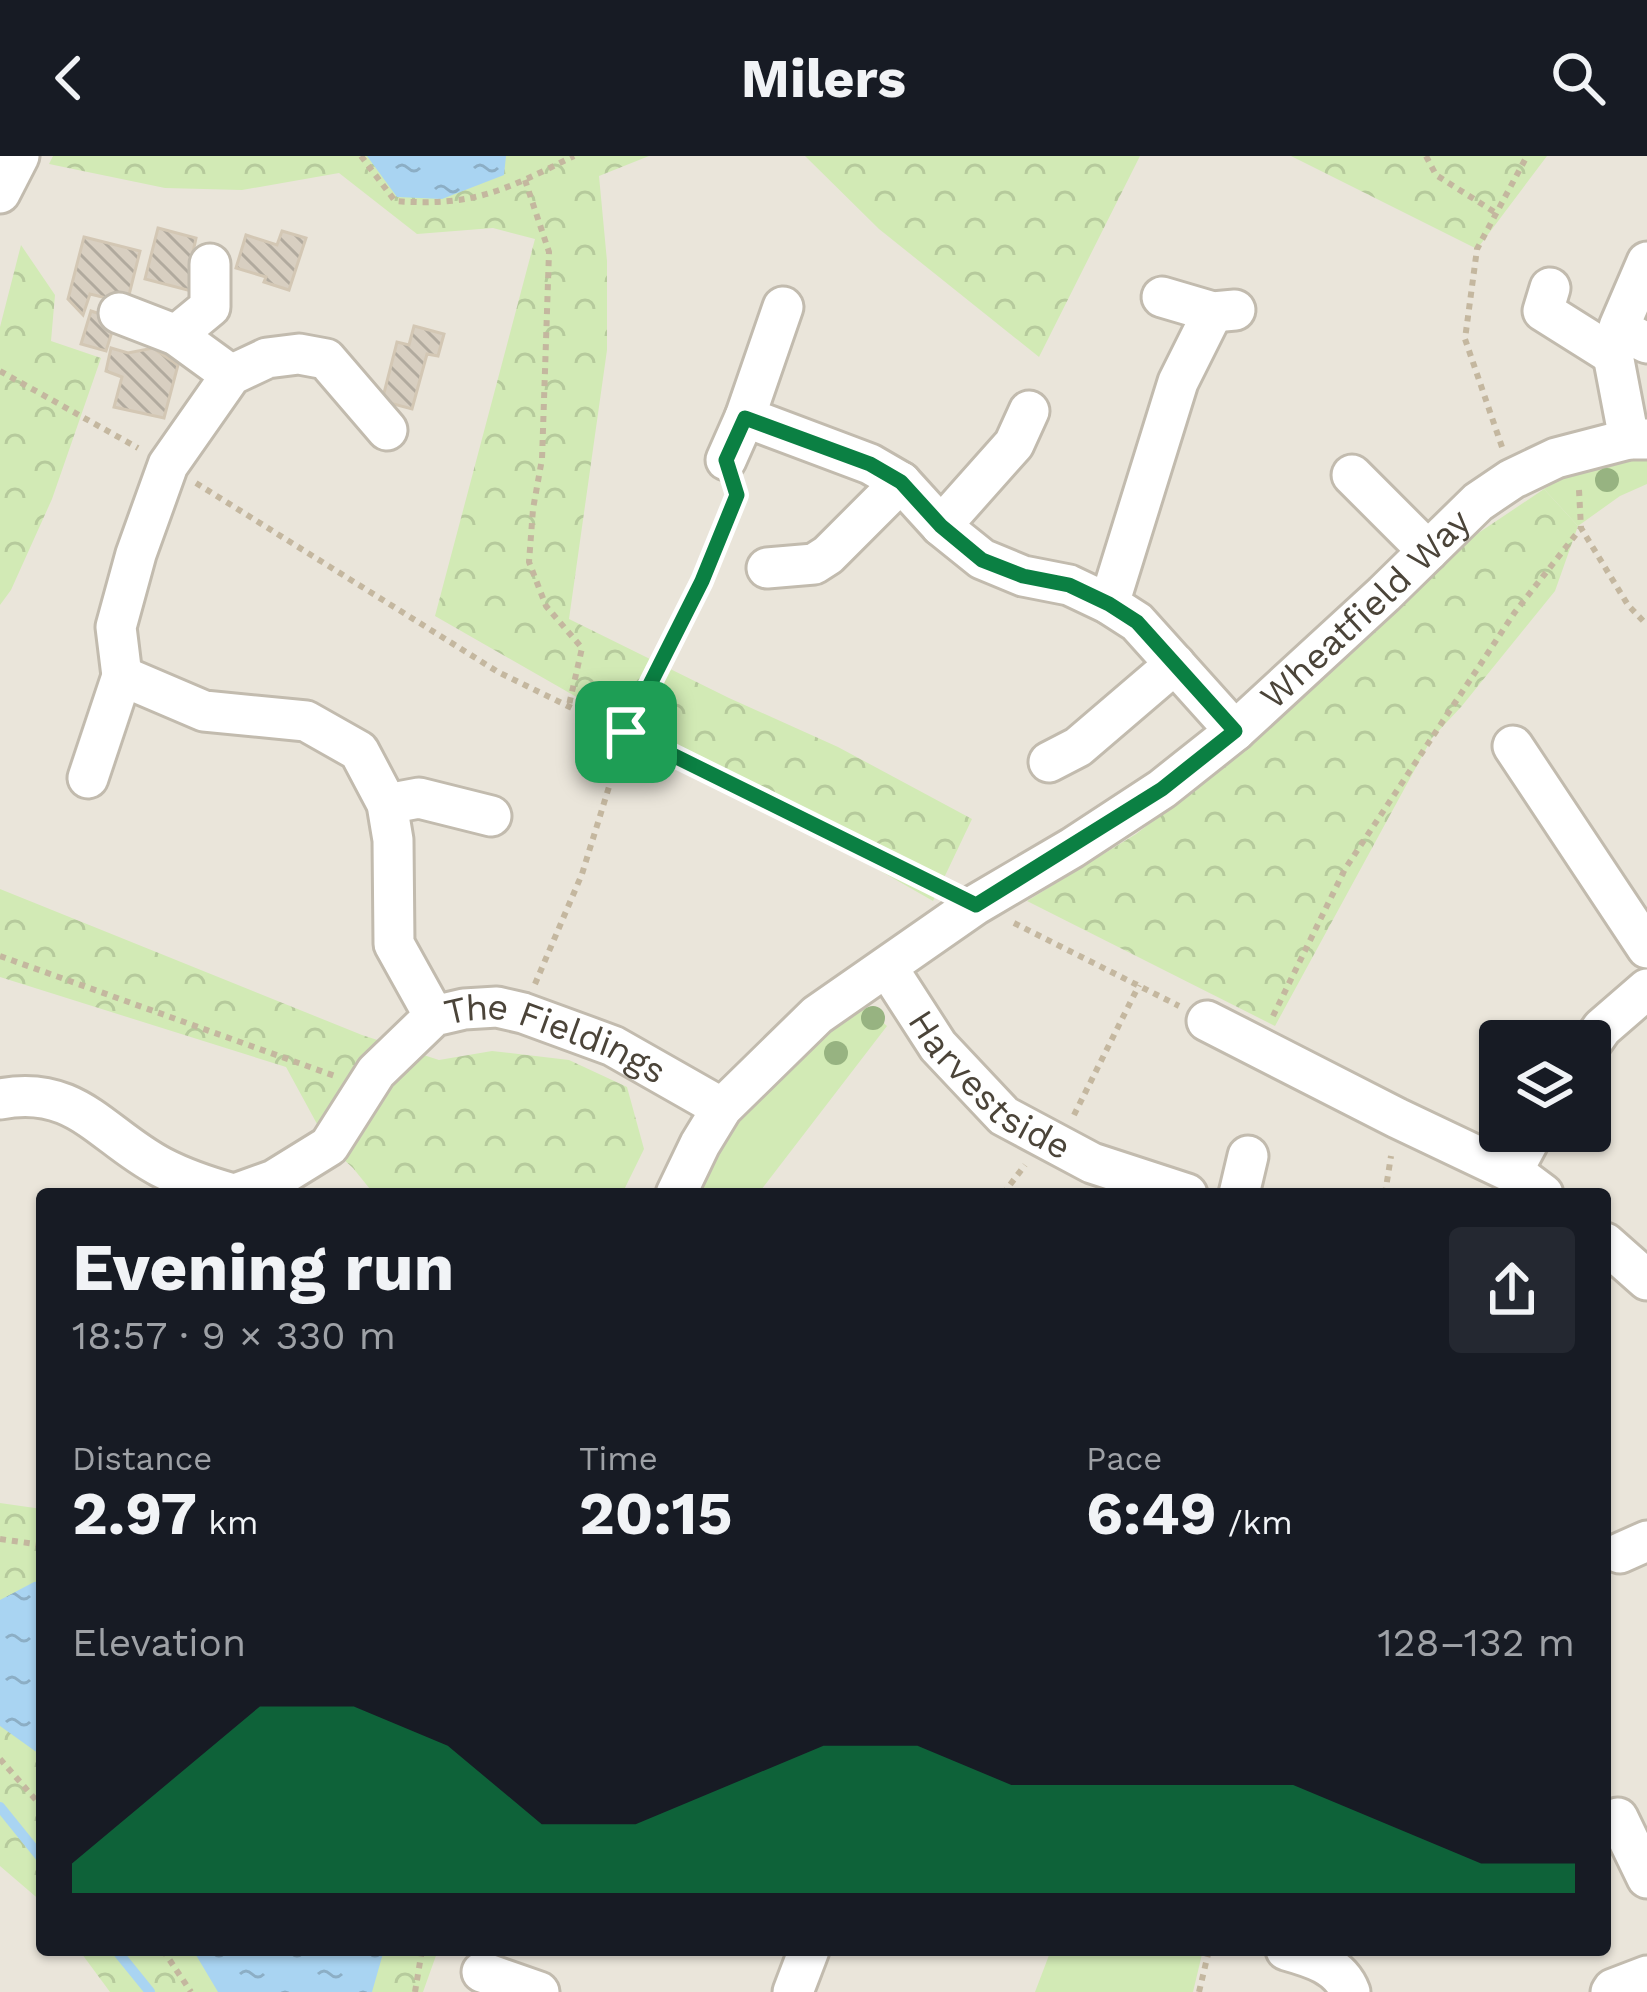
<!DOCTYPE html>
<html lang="en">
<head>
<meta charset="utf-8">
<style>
	body { margin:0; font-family:"Work Sans",sans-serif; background:#242831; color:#f1f3f6; height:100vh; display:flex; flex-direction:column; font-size:45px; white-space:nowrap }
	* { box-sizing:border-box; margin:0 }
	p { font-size:39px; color:#9ea1a6 }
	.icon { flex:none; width:66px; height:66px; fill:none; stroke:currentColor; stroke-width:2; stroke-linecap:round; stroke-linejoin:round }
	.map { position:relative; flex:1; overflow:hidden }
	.sheet { position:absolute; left:36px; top:1032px; width:1575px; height:768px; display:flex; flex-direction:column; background:#171b24; border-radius:12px; box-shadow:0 3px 9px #0004 }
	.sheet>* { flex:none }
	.buttons { position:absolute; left:1479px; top:864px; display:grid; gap:24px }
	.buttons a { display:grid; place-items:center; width:132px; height:132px; border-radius:12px; background:#171b24; box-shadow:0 3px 9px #0004; font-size:60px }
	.pin { position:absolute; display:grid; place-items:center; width:102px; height:102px; color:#fff; margin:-51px; border-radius:24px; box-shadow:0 6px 18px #0006 }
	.round { display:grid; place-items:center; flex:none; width:126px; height:126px; border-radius:12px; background:#242831 }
	.overview { display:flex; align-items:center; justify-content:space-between; height:204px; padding:0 36px }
	h1 { font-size:66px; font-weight:700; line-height:90px }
	.figures { display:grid; grid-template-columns:repeat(3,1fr); gap:18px; height:204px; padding:12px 36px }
	.figures div { display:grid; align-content:center }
	.figures b { font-size:60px; font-weight:700 }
	.figures small { font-size:33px; font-weight:400 }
	.figures p { font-size:33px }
	.chart { height:336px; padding:24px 36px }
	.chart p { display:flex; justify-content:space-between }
	.chart svg { width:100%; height:216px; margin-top:12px; fill:#0b8043; opacity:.7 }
	header { display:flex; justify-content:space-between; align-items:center; height:156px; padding:0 36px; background:#171b24; font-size:54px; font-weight:700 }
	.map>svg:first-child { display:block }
</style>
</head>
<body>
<header><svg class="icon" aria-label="back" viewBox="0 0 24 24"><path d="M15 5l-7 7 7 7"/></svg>Milers<svg class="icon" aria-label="search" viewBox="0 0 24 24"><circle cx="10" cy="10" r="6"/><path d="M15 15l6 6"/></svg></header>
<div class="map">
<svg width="1647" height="1836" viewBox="0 0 1647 1836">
	<defs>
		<pattern id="forest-crowns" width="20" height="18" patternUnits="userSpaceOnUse" patternTransform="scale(3)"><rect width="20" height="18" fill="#d2eab5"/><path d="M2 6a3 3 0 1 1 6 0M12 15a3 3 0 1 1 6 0" fill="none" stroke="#b6ca9c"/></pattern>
		<pattern id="water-ripples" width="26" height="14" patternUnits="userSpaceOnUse" patternTransform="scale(3)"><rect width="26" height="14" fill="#a9d4f2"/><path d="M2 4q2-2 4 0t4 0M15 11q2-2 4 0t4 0" fill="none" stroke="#8caec5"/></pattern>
		<pattern id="building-back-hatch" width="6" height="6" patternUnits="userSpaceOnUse" patternTransform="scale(3)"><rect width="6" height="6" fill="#d8cfc1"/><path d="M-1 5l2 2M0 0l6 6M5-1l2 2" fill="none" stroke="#b1aa9e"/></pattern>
	</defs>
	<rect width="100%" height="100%" fill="#f6f3ec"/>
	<path fill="#eae5da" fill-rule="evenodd" d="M 0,0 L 1647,0 L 1647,1836 L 0,1836 ZM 1500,885 L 1590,885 L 1590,975 L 1500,975 ZM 42,1038 L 1605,1038 L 1605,1794 L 42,1794 Z"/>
	<path fill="#d2eab5" d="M 1647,303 L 1647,328 L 1620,340 L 1578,370 L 1544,333 C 1582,310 1603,306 1647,303 Z
		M 865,850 L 887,870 L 758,1038 L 692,1038 L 733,965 L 810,890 Z
		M 1051,1794 L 1203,1794 L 1193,1836 L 1035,1836 Z"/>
	<path fill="url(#forest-crowns)" d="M 53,0 L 649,0 L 599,20 L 607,105 L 607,194 L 569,463 L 729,542 L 838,591 L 972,663 L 933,745 L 435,460 L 535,83 L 493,72 L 417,78 L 339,17 L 242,34 L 165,32 L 49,8 Z
		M 805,0 L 1140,0 L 1039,201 L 879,73 Z
		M 1291,0 L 1547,0 L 1477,93 Z
		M 21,89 L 55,139 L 51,185 L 101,202 L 52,343 L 11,434 L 0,449 L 0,171 Z
		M 1544,333 L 1578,370 L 1555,435 L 1461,551 L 1432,582 L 1275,870 L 1027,745 L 1136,678 L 1233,604 L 1337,501 L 1459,390 Z
		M 0,733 L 362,879 L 439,904 L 492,895 L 569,904 L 627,931 L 644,993 L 622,1038 L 374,1038 L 353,1012 L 329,990 L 286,911 L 0,821 Z
		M 0,1347 L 42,1353 L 42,1746 L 0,1710 Z
		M 79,1794 L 438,1794 L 423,1836 L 110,1836 Z"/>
	<path fill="url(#water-ripples)" d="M 367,0 L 506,0 L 504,19 L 442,43 L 397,41 Z
		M 42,1425 L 42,1600 L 0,1570 L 0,1444 L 34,1426 Z
		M 193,1794 L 384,1794 L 372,1836 L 218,1836 Z"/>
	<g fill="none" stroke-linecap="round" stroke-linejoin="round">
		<path stroke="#a9d4f2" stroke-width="10" d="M 0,1651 L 42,1703
			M 116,1794 L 150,1836"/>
	</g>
	<path fill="url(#building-back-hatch)" stroke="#d3c7b4" stroke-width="3" d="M 158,72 L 196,82 L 192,101 L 203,104 L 195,136 L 145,123 Z
		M 282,75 L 306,82 L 289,134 L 264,126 L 266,121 L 236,112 L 246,79 L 277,89 Z
		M 84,81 L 140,95 L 127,147 L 90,138 L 83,159 L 68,143 Z
		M 91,155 L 116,163 L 106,195 L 81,188 Z
		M 414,170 L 444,178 L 438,200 L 427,198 L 412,253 L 382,245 L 397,186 L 409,189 Z
		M 111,192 L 128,197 L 153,192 L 178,209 L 164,262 L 114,251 L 122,221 L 106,215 Z"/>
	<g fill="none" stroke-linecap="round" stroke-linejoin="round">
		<defs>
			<g id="minor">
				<path d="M 0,37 L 19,0"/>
				<path d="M 1550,132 L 1543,155 L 1613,199"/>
				<path d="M 1162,141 L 1213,156 L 1235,154"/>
				<path d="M 119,157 L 176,179 L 231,219"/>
				<path d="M 176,179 L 210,151 L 210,108"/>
				<path d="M 1620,183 L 1619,171 L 1647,106"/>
				<path d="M 745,261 L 870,308 L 901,326 L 941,370 L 982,403 L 1023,420 L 1069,429 L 1109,448 L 1137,466 L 1235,575"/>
				<path d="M 387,274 L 326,203 L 299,198 L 267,202 L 231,219 L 168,309 L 136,398 L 116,471 L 122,520 L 204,555 L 306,565 L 359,595 L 387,648 L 393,684 L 394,788 L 434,860"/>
				<path d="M 1629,283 L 1613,199 L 1620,183 L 1631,179 L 1647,187"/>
				<path d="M 726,304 L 745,261 L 783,151"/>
				<path d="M 1352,319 L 1428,395"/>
				<path d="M 941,370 L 1014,288 L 1029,255"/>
				<path d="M 767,412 L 814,408 L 828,399 L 901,326"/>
				<path d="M 1109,448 L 1178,226 L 1213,156"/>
				<path d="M 1513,590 L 1647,792"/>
				<path d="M 1049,606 L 1078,591 L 1175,508"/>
				<path d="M 88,622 L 122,520"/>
				<path d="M 387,648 L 419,642 L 491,660"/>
				<path id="s1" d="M 887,811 L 938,890 L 1004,960 L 1092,1007 L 1187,1038"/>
				<path d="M 1207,865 L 1397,962 L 1519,1020 L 1543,1038"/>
				<path d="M 1590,889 L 1602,872 L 1647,833"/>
				<path d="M 0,943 C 76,928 102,980 161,1011 C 184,1023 208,1031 233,1038"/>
				<path d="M 1512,1016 L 1534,975"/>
				<path id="s2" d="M 235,1038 L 274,1024 L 329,990 L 376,916 L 434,860 L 464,853 L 497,851 L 523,857 L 613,890 L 722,952"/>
				<path id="s3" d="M 676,1038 L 700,988 L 722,952 L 817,859 L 975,749 L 1072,692 L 1162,633 L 1235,575 L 1384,438 L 1478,346 L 1512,323 L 1556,302 L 1629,283 L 1647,283"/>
				<path d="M 1239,1038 L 1248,1000"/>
				<path d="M 1605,1087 L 1647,1124"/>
				<path d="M 1620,1397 L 1647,1385"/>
				<path d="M 1605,1668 L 1618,1662 L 1647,1722"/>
				<path d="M 1286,1794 C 1311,1801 1340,1809 1350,1836"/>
				<path d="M 482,1816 L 539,1836"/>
				<path d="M 793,1836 L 809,1794"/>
				<path d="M 1611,1836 L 1613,1833 L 1647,1820"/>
			</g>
		</defs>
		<use href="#minor" stroke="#c2bbae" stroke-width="45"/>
		<path stroke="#c4b79f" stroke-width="6" stroke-dasharray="6 6" stroke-linecap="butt" d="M 361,0 L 395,45 C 474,51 505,34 574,0
			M 1426,0 L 1436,19 L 1496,57
			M 525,24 L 549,96 L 542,303 L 533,353 L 529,406 L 546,450 L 582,492 L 569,549
			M 0,215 L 138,292
			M 1502,291 L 1465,183 L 1477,93 L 1527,0
			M 196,327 L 498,516 L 937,730
			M 1579,334 L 1581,372 L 1628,449 L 1647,469
			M 1014,767 L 1179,850
			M 0,800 L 335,920
			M 535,828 L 582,718 L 626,576 L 702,425 L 736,336
			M 1273,860 L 1345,713 L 1515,456 L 1581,372
			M 1074,959 L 1139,829
			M 1003,1038 L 1025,1009
			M 1385,1038 L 1391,1000
			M 0,1383 L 42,1389
			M 0,1603 L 42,1651
			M 163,1794 L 191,1836
			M 415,1836 L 422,1794
			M 1199,1836 L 1209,1794"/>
		<use href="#minor" stroke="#fff" stroke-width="39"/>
	</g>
	<g fill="#97b381">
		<circle cx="1607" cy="324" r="12"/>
		<circle cx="873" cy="862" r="12"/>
		<circle cx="836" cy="897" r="12"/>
	</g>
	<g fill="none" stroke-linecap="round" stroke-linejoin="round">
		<defs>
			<path id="route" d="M 745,262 L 870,308 L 901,326 L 941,370 L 982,404 L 1023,420 L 1069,429 L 1109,448 L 1137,466 L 1235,575 L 1162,633 L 976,749 L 626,576 L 702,425 L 737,339 L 726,304 Z"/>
		</defs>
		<use href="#route" stroke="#fff" stroke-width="24"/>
		<use href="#route" stroke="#0b8043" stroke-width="15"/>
	</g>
	<g text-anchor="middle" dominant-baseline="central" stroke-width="9" stroke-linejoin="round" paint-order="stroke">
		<g font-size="36" fill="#4b4439" stroke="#fff">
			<text stroke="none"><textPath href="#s3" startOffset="915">Wheatfield Way</textPath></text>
			<text stroke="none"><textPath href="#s2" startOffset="402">The Fieldings</textPath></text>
			<text stroke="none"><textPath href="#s1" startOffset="159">Harvestside</textPath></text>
		</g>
	</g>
</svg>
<div class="buttons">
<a><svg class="icon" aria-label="layers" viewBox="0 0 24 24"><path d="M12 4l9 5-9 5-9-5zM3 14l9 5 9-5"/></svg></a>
</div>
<div class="pin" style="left:626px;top:576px;background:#1e9e55"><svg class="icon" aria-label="arrive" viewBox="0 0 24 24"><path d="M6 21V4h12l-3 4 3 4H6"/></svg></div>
<section class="sheet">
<div class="overview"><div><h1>Evening run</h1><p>18:57 · 9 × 330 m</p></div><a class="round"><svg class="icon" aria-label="share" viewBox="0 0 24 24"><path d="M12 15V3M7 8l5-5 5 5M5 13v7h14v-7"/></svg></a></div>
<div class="figures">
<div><p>Distance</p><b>2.97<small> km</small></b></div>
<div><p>Time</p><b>20:15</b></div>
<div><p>Pace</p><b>6:49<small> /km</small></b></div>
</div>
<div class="chart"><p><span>Elevation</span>128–132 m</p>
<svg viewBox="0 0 160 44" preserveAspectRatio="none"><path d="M0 44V38L10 22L20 6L30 6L40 14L50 30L60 30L70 22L80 14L90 14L100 22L110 22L120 22L130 22L140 30L150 38L160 38V44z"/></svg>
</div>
</section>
</div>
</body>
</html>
